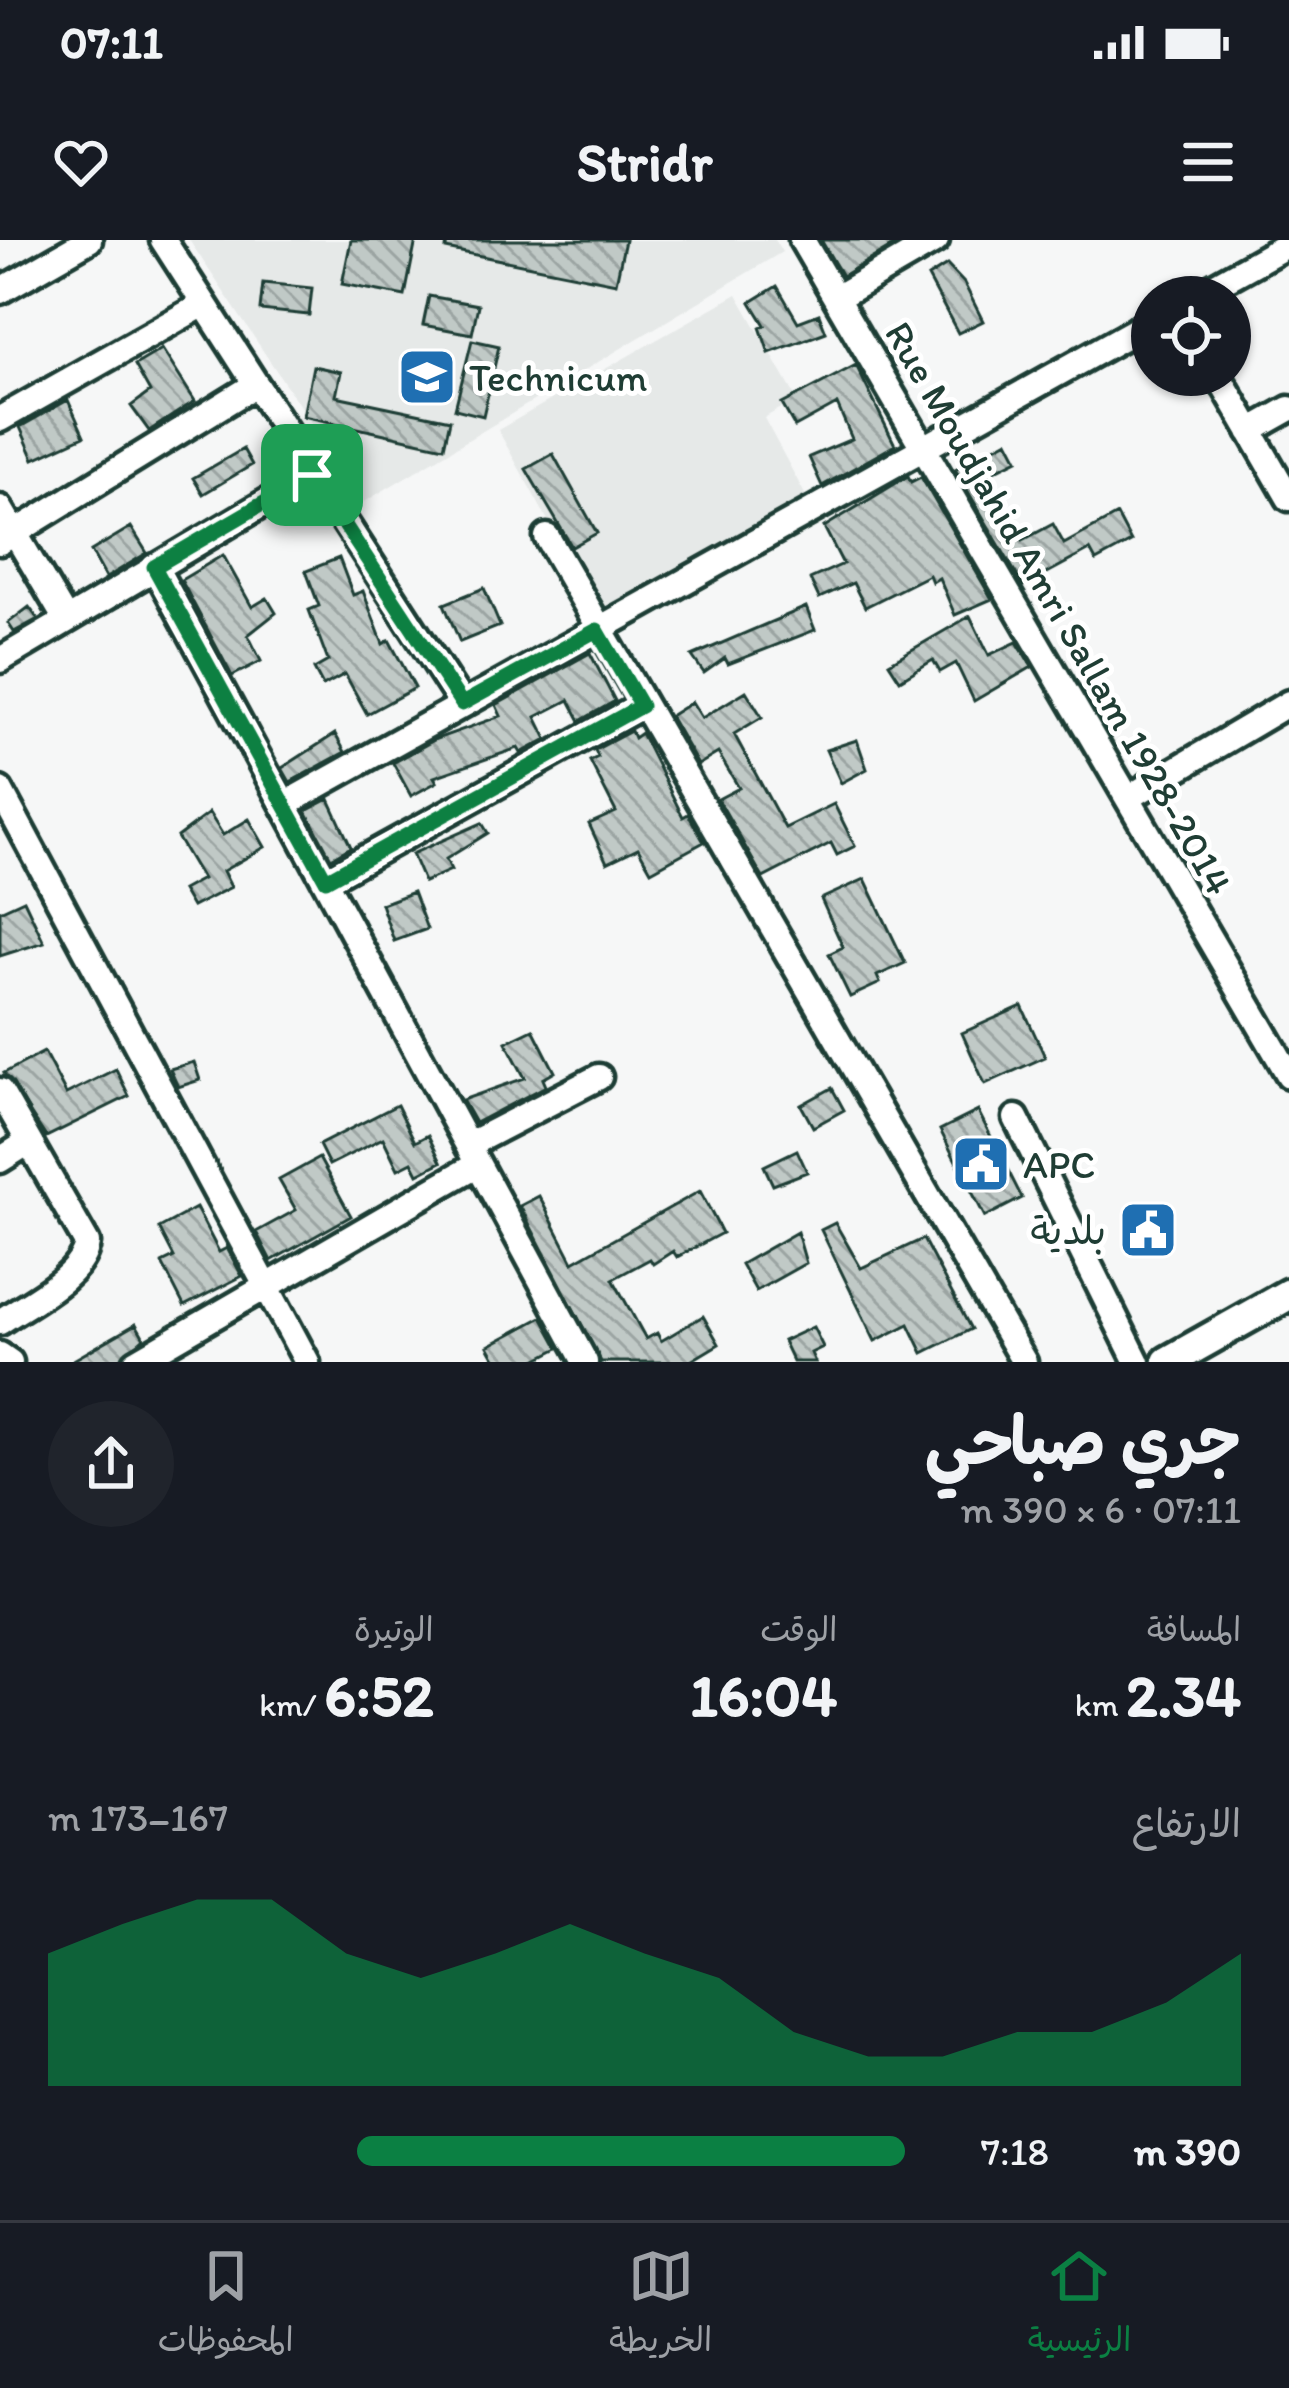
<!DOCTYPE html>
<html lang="ar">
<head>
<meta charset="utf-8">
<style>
	body { margin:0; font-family:Itim,"Playpen Sans Arabic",sans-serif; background:#20242c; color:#f1f3f6; direction:rtl; height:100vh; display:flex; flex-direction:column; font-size:45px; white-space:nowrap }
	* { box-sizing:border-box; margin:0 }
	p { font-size:39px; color:#9ea1a6 }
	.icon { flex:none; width:66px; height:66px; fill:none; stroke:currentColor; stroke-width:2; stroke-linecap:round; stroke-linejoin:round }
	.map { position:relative; height:1122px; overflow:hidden; direction:ltr }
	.panel { display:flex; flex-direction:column; background:#171b24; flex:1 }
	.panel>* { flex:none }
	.fabs { position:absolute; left:1131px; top:36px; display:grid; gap:24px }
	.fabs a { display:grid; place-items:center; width:120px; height:120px; border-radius:50%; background:#171b24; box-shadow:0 3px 9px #0004; font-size:60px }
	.pin { position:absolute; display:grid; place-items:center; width:102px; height:102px; color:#fff; margin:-51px; border-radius:24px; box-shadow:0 6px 18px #0006 }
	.round { display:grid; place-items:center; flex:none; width:126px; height:126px; border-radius:63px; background:#20242c }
	.overview { display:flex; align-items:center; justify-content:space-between; height:204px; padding:0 48px }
	h1 { font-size:66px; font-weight:700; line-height:90px }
	.stats { display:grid; grid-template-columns:repeat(3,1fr); gap:18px; height:204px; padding:12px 48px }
	.stats div { display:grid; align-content:center }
	.stats b { font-size:60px; font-weight:700 }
	.stats small { font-size:33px; font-weight:400 }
	.stats p { font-size:33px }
	.chart { height:336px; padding:24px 48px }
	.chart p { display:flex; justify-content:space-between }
	.chart svg { width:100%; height:216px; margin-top:12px; fill:#0b8043; opacity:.7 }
	ul { padding:0 48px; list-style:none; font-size:39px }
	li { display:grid; grid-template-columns:192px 144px 1fr; align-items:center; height:90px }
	li i { height:30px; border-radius:15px; background:#0b8043 }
	.status { display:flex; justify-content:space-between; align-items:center; height:84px; padding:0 60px; background:#171b24; direction:ltr }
	.status svg { height:33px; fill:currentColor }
	header { display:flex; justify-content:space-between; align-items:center; height:156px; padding:0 48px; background:#171b24; font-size:54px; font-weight:700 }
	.tab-bar { display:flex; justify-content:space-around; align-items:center; height:168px; border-top:3px solid #363941; background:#171b24; font-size:33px; color:#9ea1a6 }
	.tab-bar a { display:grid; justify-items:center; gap:6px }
	.tab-bar .current { color:#0b8043 }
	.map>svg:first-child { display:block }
</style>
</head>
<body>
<div class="status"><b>07:11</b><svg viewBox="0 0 49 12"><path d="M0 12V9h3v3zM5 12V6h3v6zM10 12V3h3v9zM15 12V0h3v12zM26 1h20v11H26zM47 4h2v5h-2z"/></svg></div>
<header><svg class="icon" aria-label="menu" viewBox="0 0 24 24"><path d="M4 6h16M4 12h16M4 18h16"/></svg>Stridr<svg class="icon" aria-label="heart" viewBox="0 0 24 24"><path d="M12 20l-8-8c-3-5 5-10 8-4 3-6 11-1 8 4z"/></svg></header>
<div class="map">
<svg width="1289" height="1122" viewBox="0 0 1289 1122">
	<defs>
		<pattern id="building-back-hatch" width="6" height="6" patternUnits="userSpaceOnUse" patternTransform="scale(3)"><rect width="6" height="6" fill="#c0c9c6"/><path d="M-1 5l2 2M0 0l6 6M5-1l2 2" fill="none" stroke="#9ba4a2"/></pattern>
	</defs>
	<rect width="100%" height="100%" fill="#f6f7f7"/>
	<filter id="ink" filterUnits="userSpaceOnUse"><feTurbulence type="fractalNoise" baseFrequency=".00833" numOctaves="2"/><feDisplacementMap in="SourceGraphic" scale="24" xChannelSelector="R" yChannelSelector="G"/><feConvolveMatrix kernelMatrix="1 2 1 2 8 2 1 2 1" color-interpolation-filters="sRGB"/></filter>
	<g filter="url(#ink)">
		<path fill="#e6e9e8" d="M 189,0 L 775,0 L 782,12 L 364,262 Z
			M 737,54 L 797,159 L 764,178 L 807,258 L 599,373 L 498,190 Z"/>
		<path fill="url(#building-back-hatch)" stroke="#1f3d34" stroke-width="3" d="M 351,0 L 416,0 L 405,56 L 342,44 Z
			M 447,0 L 625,0 L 616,43 L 446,9 Z
			M 821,0 L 903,0 L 842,36 Z
			M 947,25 L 964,43 L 983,81 L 958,93 L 928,37 Z
			M 263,43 L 312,48 L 309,75 L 260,70 Z
			M 777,46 L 798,82 L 819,74 L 826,92 L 769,113 L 760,87 L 765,85 L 751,62 Z
			M 429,56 L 478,65 L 472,94 L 423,85 Z
			M 472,100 L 499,106 L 483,176 L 455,169 Z
			M 162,109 L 195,161 L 149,191 L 131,166 L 150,152 L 135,125 Z
			M 856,125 L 895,205 L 822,246 L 809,217 L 852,199 L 837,164 L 795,187 L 782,164 Z
			M 313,126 L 341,132 L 336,156 L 450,180 L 444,207 L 303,176 Z
			M 68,160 L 84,196 L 34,219 L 20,187 Z
			M 1008,200 L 1018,219 L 988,234 L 1023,300 L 1053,284 L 1064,304 L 1117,275 L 1131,302 L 1096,321 L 1090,310 L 1023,346 L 955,229 Z
			M 243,209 L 252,225 L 203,254 L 193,238 Z
			M 553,214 L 597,293 L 572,307 L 526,229 Z
			M 908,236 L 911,242 L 921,237 L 992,359 L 955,375 L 939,338 L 932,342 L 929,335 L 865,367 L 853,343 L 819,358 L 810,339 L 843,324 L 824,287 Z
			M 131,287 L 147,313 L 106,338 L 91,311 Z
			M 223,315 L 252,367 L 267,358 L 276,373 L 248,395 L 261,421 L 232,436 L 181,340 Z
			M 339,318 L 353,355 L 363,351 L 383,404 L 389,400 L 415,448 L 367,474 L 345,434 L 323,446 L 314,429 L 328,421 L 309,370 L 319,366 L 306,331 Z
			M 484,348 L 500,386 L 460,402 L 444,364 Z
			M 29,367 L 38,379 L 14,392 L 8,383 Z
			M 806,367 L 815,390 L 728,424 L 725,418 L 704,433 L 692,416 Z
			M 970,376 L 989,415 L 1017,402 L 1032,427 L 974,461 L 956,423 L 940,432 L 933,420 L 900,440 L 889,423 Z
			M 590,413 L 615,461 L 580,481 L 569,460 L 536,477 L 547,499 L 521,513 L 518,508 L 434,537 L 437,542 L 411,556 L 393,523 L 436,499 L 501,476 L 496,465 Z
			M 746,451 L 762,477 L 734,494 L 785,588 L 834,564 L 855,606 L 837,615 L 831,603 L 763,638 L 718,559 L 739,548 L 718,513 L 698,525 L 670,476 L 692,462 L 702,478 Z
			M 631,491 L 634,498 L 641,493 L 683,577 L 688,574 L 704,602 L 651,631 L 638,608 L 607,623 L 589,584 L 616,572 L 590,521 L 598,517 L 595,510 Z
			M 335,494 L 345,512 L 290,542 L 282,528 Z
			M 857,500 L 867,529 L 841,543 L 826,510 Z
			M 329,559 L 351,607 L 331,618 L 306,571 Z
			M 209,573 L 223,595 L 249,579 L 265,607 L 223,631 L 231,647 L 192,667 L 182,650 L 202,639 L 177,597 Z
			M 482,583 L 488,593 L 446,619 L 451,630 L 424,642 L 412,614 Z
			M 865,639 L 905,723 L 877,736 L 880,743 L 850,757 L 829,714 L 843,707 L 821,659 Z
			M 413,652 L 427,689 L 394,701 L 381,664 Z
			M 24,660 L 44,702 L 0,716 L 0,671 Z
			M 1022,766 L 1045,817 L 985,844 L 962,793 Z
			M 533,789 L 555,832 L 543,839 L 546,846 L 475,883 L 462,860 L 525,838 L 506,802 Z
			M 44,812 L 66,854 L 116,829 L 129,856 L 46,897 L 4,833 Z
			M 194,822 L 200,840 L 178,847 L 170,829 Z
			M 832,848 L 844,870 L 813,887 L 801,865 Z
			M 397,865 L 415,902 L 428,895 L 441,922 L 418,934 L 412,922 L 398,929 L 383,898 L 329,925 L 319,905 Z
			M 978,871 L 1022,958 L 985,977 L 940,890 Z
			M 797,910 L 807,932 L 773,945 L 764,926 Z
			M 319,918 L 351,976 L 271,1021 L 256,992 L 296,970 L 279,940 Z
			M 700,951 L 722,993 L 677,1017 L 673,1011 L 653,1024 L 650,1019 L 613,1039 L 646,1099 L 657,1093 L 661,1101 L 703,1076 L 719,1104 L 689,1122 L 601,1122 L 520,966 L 539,956 L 573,1022 Z
			M 196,968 L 219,1012 L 227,1008 L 242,1036 L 184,1066 L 162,1023 L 174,1017 L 159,988 Z
			M 835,983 L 861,1028 L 923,999 L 971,1089 L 923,1113 L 909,1084 L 875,1101 L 821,990 Z
			M 797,992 L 806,1023 L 756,1051 L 741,1024 Z
			M 542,1077 L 559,1108 L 532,1122 L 497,1122 L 488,1106 Z
			M 136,1084 L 144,1098 L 118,1122 L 70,1122 Z
			M 813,1087 L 823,1107 L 811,1113 L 815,1122 L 793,1122 L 783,1101 Z"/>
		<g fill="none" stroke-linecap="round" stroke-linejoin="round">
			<defs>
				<path id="minor" d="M 163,0 L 462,464
					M 802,0 L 1289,835
					M 0,51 L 89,0
					M 1194,57 L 1289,4
					M 836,58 L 936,0
					M 1218,135 L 1289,258
					M 0,179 L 204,64
					M 1250,191 L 1289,169
					M 0,268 L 66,380
					M 547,297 L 1024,1122
					M 0,302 L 255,145
					M 155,327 L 585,1122
					M 0,420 L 312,235
					M 0,550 L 307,1122
					M 1128,558 L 1289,463
					M 285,564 L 1152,81
					M 326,640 L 641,466
					M 0,851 L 87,1003 C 82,1038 28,1062 0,1082
					M 1016,878 L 1137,1122
					M 468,905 L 599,837
					M 0,920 L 27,903
					M 0,1115 L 10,1122
					M 136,1122 L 478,924"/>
				<path id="major" d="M 1168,1122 L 1289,1054"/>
			</defs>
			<use href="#minor" stroke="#1f3d34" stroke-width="33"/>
			<use href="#major" stroke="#1f3d34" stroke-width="39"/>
			<use href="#minor" stroke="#fff" stroke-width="24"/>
			<use href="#major" stroke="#fff" stroke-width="30"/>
		</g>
	</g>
	<g fill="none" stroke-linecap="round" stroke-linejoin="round" filter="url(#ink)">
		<defs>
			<path id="route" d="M 312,235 L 462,464 L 597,390 L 641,466 L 326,640 L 154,327 Z"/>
		</defs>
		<use href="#route" stroke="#fff" stroke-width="24"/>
		<use href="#route" stroke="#0b8043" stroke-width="15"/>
	</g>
	<defs>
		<symbol id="school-square" viewBox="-11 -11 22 22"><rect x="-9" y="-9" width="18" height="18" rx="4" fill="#1f6fb2" stroke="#fff"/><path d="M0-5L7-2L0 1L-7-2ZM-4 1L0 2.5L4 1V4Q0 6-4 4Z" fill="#fff"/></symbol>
		<symbol id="civic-square" viewBox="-11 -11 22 22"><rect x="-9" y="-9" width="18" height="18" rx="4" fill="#1f6fb2" stroke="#fff"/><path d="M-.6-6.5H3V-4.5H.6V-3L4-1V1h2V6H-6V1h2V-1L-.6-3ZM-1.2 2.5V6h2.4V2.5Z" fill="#fff"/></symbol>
	</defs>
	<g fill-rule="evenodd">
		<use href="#school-square" x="394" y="104" width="66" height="66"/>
		<use href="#civic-square" x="948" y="891" width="66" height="66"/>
		<use href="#civic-square" x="1115" y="957" width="66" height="66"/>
	</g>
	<g text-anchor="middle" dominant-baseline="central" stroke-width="10" stroke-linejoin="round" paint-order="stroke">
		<g font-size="39" fill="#1f3d34" stroke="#fff" text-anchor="start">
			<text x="469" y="137">Technicum</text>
			<text x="1023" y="924">APC</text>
			<text x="1106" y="990" text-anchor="end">بلدية</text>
		</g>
		<g font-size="39" fill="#1f3d34" stroke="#fff">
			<text transform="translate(1059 368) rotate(60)">Rue Moudjahid Amri Sallam 1928-2014</text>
		</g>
	</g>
</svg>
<div class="fabs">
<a><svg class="icon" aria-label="locate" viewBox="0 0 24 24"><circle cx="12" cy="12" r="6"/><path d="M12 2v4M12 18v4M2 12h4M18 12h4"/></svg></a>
</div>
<div class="pin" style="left:312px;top:235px;background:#1e9e55"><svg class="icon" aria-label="arrive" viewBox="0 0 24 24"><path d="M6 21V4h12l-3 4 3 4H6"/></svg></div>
</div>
<section class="panel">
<div class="overview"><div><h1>جري صباحي</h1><p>07:11 · 6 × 390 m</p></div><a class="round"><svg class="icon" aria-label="share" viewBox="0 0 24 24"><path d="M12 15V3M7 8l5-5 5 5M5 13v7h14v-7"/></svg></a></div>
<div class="stats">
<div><p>المسافة</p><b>2.34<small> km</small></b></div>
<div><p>الوقت</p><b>16:04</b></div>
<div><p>الوتيرة</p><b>6:52<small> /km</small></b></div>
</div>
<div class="chart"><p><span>الارتفاع</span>167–173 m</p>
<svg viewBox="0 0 160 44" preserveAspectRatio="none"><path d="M0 44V17L10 11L20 6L30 6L40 17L50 22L60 17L70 11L80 17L90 22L100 33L110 38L120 38L130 33L140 33L150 27L160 17V44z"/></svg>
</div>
<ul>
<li><b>390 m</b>7:18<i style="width:64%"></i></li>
</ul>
</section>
<nav class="tab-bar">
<a class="current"><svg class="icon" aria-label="home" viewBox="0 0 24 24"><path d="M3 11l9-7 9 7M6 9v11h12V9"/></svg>الرئيسية</a>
<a><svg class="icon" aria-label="map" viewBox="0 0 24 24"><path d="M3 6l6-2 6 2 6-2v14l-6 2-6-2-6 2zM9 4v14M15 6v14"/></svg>الخريطة</a>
<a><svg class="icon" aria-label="saved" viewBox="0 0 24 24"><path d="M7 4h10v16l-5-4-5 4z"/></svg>المحفوظات</a>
</nav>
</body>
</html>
